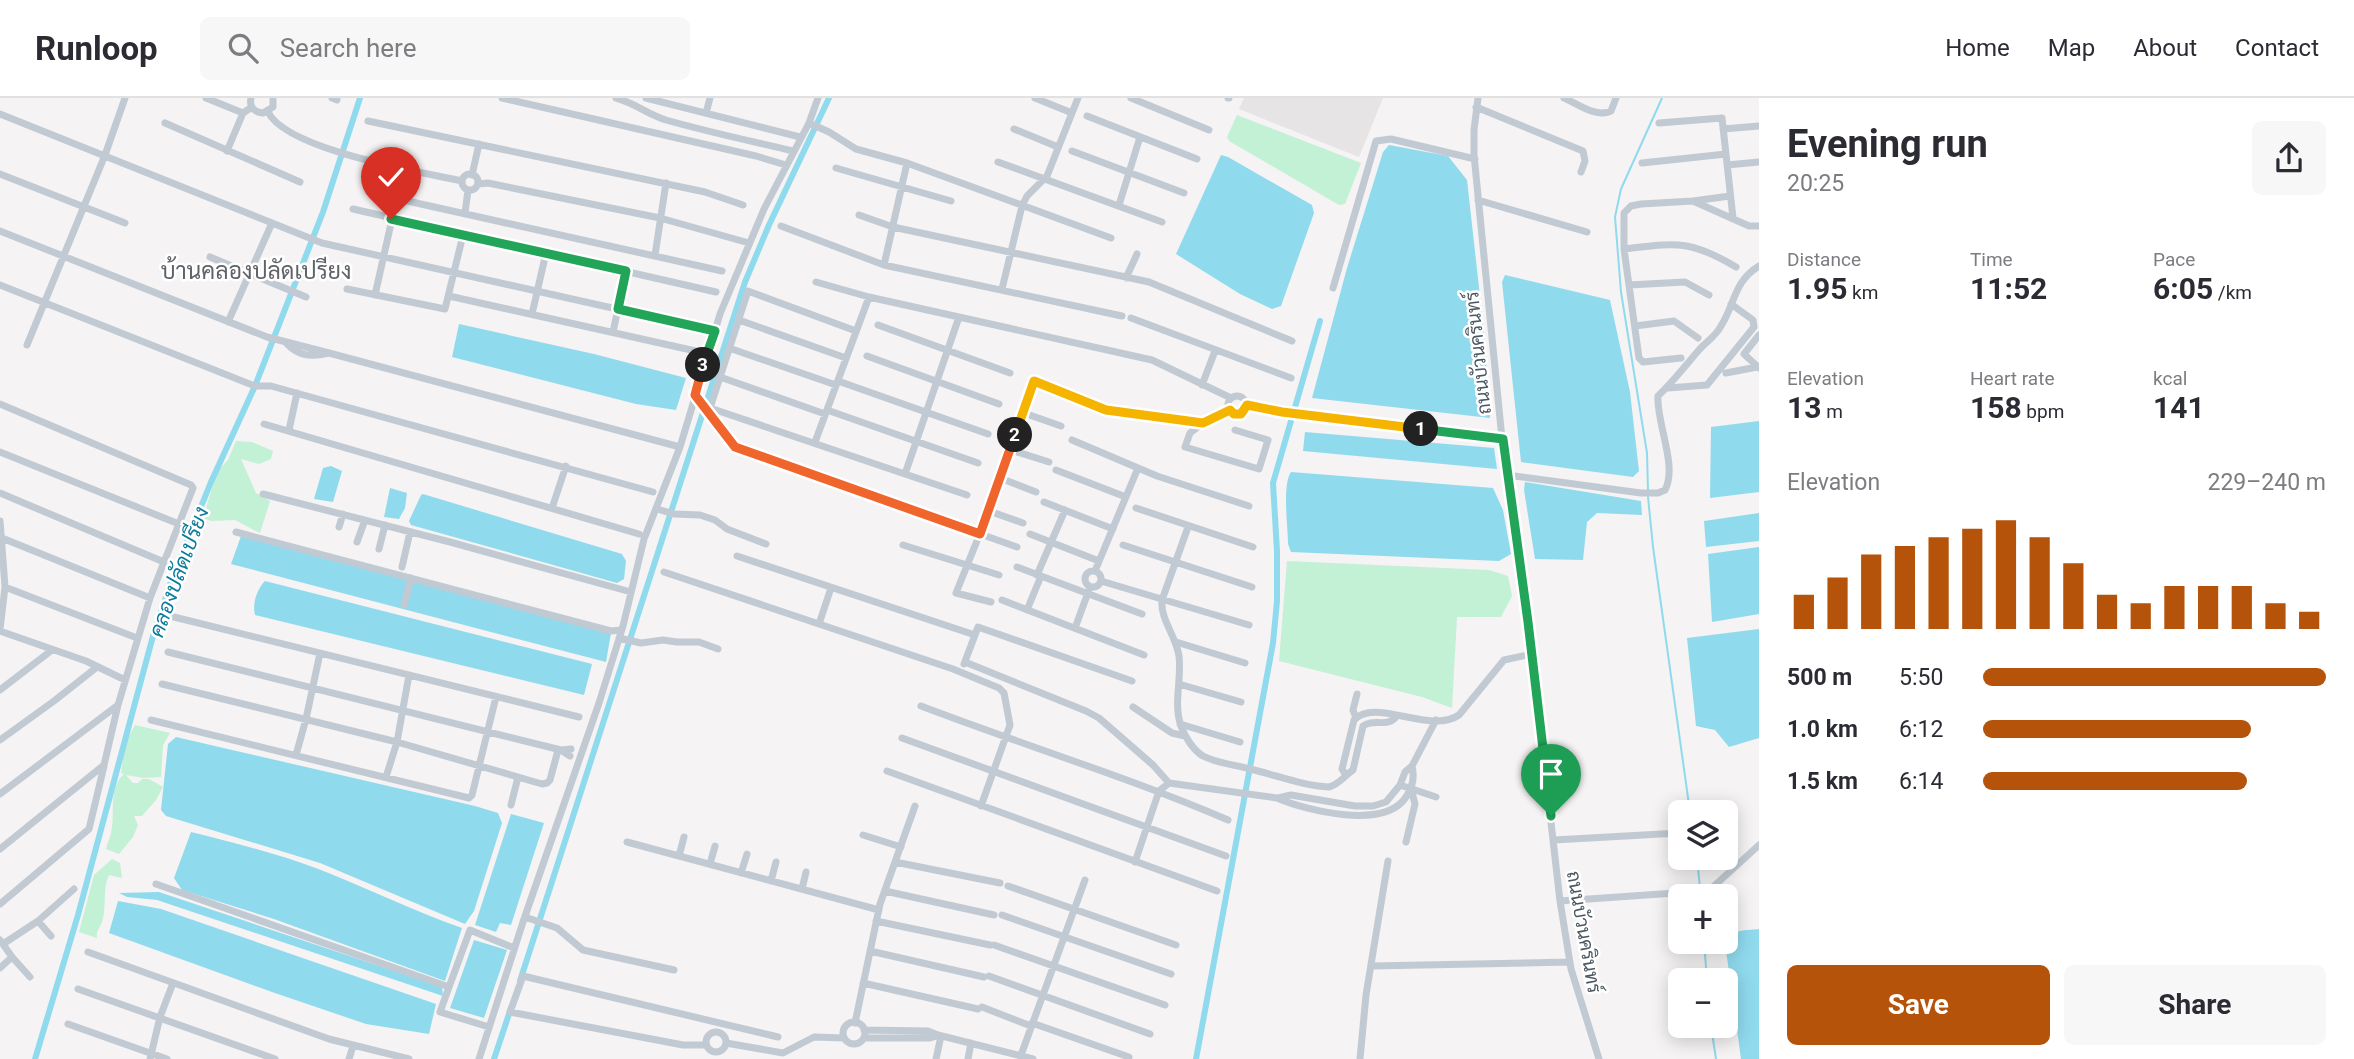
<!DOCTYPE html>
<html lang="en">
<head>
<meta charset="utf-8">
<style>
	body { margin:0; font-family:Roboto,Sarabun,sans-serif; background:#f7f7f7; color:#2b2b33; height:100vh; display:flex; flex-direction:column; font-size:26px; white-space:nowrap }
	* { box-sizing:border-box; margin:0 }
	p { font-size:23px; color:#7c7c81 }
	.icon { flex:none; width:38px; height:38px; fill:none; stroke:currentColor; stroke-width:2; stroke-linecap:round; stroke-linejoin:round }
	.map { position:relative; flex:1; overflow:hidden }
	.side { display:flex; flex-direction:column; background:#fff; width:595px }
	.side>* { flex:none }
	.fabs { position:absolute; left:1668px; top:702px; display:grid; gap:14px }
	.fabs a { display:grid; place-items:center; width:70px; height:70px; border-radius:10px; background:#fff; box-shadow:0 4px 18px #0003; font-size:35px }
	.pin { position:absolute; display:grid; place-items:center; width:60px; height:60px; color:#fff; margin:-72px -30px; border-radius:50% 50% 50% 0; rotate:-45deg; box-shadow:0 0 7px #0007 }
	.pin .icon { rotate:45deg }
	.km { position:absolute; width:35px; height:35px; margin:-18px; border-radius:50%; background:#222; color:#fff; font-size:19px; line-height:35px; text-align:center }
	.round { display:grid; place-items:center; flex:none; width:74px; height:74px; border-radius:10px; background:#f7f7f7 }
	.head { display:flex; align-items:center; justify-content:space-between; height:119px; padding:0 28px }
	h1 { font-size:38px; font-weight:700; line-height:52px }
	.stats { display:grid; grid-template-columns:repeat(3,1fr); gap:10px; height:119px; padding:7px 28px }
	.stats div { display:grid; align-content:center }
	.stats b { font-size:30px; font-weight:700 }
	.stats small { font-size:19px; font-weight:400 }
	.stats p { font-size:19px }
	.chart { height:196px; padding:14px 28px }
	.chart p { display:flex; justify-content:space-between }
	.chart svg { width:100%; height:126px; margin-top:7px; stroke:#b45309; stroke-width:6 }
	.action { display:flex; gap:14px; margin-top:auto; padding:14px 28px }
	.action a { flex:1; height:80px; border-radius:10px; background:#b45309; color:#fff; font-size:28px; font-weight:700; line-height:80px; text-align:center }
	.action a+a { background:#f7f7f7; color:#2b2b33 }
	ul { padding:0 28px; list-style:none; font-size:23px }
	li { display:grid; grid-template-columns:112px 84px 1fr; align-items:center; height:52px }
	li i { height:18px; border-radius:9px; background:#b45309 }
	header { display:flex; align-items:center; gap:42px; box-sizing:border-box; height:98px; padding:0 35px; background:#fff; border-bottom:2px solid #e1e1e2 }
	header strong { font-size:33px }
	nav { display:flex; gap:38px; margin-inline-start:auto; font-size:24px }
	.search { width:490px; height:63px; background:#f7f7f7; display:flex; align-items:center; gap:18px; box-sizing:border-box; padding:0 24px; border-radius:10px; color:#7c7c81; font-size:26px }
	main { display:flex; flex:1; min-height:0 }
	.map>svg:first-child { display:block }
</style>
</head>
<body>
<header>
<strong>Runloop</strong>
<div class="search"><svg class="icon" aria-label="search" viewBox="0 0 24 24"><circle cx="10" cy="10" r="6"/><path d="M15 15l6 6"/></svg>Search here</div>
<nav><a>Home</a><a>Map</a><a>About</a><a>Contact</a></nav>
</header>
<main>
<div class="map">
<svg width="1759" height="961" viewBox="0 0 1759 961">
	<rect width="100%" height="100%" fill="#f5f3f3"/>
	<path fill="#e6e4e5" d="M 1244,0 L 1383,0 L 1359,59 L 1239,11 Z"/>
	<path fill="#c3f1d5" d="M 1237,17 L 1361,65 L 1345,106 L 1339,107 L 1229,43 L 1227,39 Z
		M 236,343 L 252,344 L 273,353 L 271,361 L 259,366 L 241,361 L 256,395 L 270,403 L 260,435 L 235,422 L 211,423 L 203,420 L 213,387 L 214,377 L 228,362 Z
		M 1287,463 L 1489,472 L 1508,478 L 1512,498 L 1501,519 L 1457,519 L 1452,610 L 1422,599 L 1279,563 Z
		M 135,627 L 170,635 L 163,647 L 161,679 L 143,680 L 126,677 L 133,685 L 138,685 L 142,681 L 149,681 L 163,689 L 156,702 L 142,718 L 134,718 L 138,727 L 133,739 L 119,756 L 106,751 C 107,745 110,741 111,735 C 116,715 107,692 124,676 L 121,675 L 125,646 Z
		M 112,761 L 120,765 L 122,780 L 109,777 C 102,792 107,809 102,824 C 100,831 96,831 97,840 L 79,834 L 94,777 Z"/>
	<path fill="#90daee" d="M 1389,47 L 1448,58 L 1467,82 L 1484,234 L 1490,320 L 1312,300 L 1347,170 L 1383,54 Z
		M 1221,57 L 1228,59 L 1312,107 L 1314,115 L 1281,208 L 1272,211 L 1240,196 L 1176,156 Z
		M 1505,177 L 1610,202 L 1630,294 L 1639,373 L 1633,379 L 1521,364 L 1502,184 Z
		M 459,226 L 594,256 L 686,280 L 676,312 L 636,306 L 452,259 Z
		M 1759,323 L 1759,394 L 1710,400 L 1711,329 Z
		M 1305,334 L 1494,350 L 1497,371 L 1303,353 Z
		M 331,368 L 342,373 L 333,404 L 314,401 L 323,370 Z
		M 1291,374 L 1493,390 L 1503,412 L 1511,456 L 1499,463 L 1291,454 L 1288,446 C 1288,429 1282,387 1291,374 Z
		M 1525,384 L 1641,403 L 1642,417 L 1597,415 L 1587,424 L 1583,462 L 1535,461 L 1524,392 Z
		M 390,390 L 407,395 L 405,410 L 399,421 L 384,419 Z
		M 423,396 L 622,456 L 626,463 L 624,481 L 617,485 L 411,427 L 409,423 L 421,397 Z
		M 1759,415 L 1759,443 L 1706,449 L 1704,423 Z
		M 241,438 L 611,535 L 606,564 L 231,466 Z
		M 1759,449 L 1759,516 L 1712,524 L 1708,456 Z
		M 265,483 L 592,566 L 584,597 L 255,517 C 252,506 257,491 265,483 Z
		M 1759,531 L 1759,640 L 1729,649 L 1715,632 L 1696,628 L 1687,540 Z
		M 176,639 L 475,708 L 498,715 L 502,725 L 474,813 L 465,826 L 320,765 L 166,718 L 161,712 L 168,646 Z
		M 511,716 L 544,725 L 511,827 L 500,825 L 496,834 L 475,827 Z
		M 191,734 C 235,745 279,756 321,772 C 369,791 414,813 462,830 L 445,883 L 274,821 L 182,792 L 174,780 Z
		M 159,794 L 442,889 L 443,898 L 157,802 L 127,799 L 119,795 Z
		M 118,803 L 161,811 L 436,906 L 429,936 L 366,926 L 272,894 L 109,835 Z
		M 1759,831 L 1759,961 L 1741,961 L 1725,845 C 1730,830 1746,833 1759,831 Z
		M 474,842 L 507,852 L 484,920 L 450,910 Z"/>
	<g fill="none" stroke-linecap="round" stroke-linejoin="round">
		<path stroke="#90daee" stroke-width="2" d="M 1648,393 L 1647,355 L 1621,194 L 1615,119 L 1621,91 L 1662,0
			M 1648,399 L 1653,449 L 1690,714
			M 1697,760 L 1700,790
			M 1704,844 L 1707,882
			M 1711,928 L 1716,961"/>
		<path stroke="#90daee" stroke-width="6" d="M 520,883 L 745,184 L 769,127 L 829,0
			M 35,961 L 78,817 L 153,538 L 172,481 L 211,384 L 255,288 L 323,114 L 360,0
			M 494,961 L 511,910
			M 1196,961 L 1273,545 L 1277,503 L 1277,453 L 1273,385 L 1320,223"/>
		<path stroke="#c1cad2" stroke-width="7" d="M 206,0 L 243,15
			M 251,0 C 249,9 254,14 263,15 L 273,9 L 273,0
			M 332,0 L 337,2
			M 502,0 L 756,58 L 786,67
			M 616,0 C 635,5 647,16 666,22 C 708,34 751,43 793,53
			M 646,0 L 800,39
			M 1035,0 L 1072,15
			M 1131,0 L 1209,32
			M 1228,0 L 1229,0
			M 1478,0 L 1474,32 L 1474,57 L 1502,341 L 1528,524 L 1560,803 L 1571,871 L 1599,961
			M 1564,0 C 1578,6 1596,20 1611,13 L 1616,0
			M 1476,9 L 1583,53 L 1585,63 L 1581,74
			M 268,14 C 287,52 420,74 462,83
			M 706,15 L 710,0
			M 0,16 L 322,145 L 715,233
			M 1087,18 L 1197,61
			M 368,23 L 705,94 L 743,107
			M 165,25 L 300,84
			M 809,25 L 829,34 L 856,51 L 907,65 L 1111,140
			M 1659,25 L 1722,20 L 1733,120
			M 1014,31 L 1058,49
			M 1723,31 L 1759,28
			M 227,53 L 243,15 L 252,9
			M 1072,53 L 1184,95
			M 998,64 L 1162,124
			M 1642,65 L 1726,56
			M 1727,67 L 1759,64
			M 836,70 L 951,103
			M462 84a8 8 0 1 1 16 0a8 8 0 1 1-16 0Z
			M 0,76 L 125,125
			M 472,77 L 479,46
			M 478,86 L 488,85 L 660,120 L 749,145
			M 385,98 L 722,173
			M 1478,102 L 1587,134
			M 1693,103 L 1730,98
			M 1119,107 L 1140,39
			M 353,111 L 716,194
			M 465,115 L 468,92
			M 859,117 L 893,129 L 1149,184 L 1292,243
			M 781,128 L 884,167 L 1122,218
			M 0,133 L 267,239 L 329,255 C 313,259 299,259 287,246
			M 1624,151 C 1676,145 1689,141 1736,169
			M 655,157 L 666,85
			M 210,159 L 306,199
			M 884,167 L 907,65
			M 1126,180 L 1137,156
			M 816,184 L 869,199 L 1152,262 L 1231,300
			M 0,187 L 255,288 L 271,288 L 653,394
			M 1629,187 L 1685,184 L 1709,197
			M 1333,190 L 1376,43 L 1391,41 L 1475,61
			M 347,191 L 445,211 L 463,137
			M 1002,191 L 1022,108 L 1027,98 L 1047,78 L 1078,0
			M 375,197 L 392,121
			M 449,198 L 700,254
			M 532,216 L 546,155
			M 1131,220 L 1291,280
			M 739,222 L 846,260
			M 228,224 L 272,125
			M 878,227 L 1010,275
			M 1635,228 L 1674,223 L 1698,240
			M 856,233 L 748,193 L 710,310 L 967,397
			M 613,234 L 626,173
			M 1759,237 L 1744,256 L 1759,270
			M 27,247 L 105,57 L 125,0
			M 729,250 L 836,287
			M 329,255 L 680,349
			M 867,258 L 999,306
			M 1681,260 L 1643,264 L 1639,260 L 1624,151 L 1624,115 L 1631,108 L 1641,106 L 1693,103 L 1749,128 L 1759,128
			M 1726,275 L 1757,269
			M 720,279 L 825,316
			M 838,283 L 988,336
			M 1202,287 L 1215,253
			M 1668,290 L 1707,287 L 1754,229 L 1753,222 L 1731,206
			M 695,297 L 735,349 L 1017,449
			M1228 307a9 9 0 1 1 18 0a9 9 0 1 1-18 0Z
			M 0,306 L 191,387 L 193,390 L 150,500 L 118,607 L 0,696
			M 1247,307 L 1282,314 L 1502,341
			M 827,312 L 978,365
			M 1021,314 L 1061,328
			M 1203,325 L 1190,335 L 1185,349 L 1259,371 L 1268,342 L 1235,332
			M 264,326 L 639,436
			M 289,332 L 297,295
			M 1072,342 L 1157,378 L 1249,408
			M 815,344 L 869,199
			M 1011,352 L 1049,364
			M 0,354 L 179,426
			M 1056,372 L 1126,399
			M 905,376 L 959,219
			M 1507,377 L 1641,395 L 1658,395 L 1665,392 C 1678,368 1656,324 1658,298 C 1673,284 1685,268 1699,252 C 1706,244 1716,238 1721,228 C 1735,206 1734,183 1759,168
			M 1000,380 L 1036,394
			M 0,395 L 164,464
			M 263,396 L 450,444 L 631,494
			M 1044,404 L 1113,431
			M 552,410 L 566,368
			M 1136,410 L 1253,449
			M 657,411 L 674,416 L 700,417 L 715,422 L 727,431 L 766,446
			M 989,413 L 956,495 L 991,504
			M 0,423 L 5,489 L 0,531
			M 1023,425 L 989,413 L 1033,283 L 1106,311 L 1203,325 L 1230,312
			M 339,429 L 343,416
			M 1188,429 L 1162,502 C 1160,521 1176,538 1179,558 C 1182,581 1173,605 1181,628 C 1185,639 1193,652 1203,658 C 1216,665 1236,667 1250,671 C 1276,677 1303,688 1329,689 C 1340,686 1344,678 1353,672 L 1363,628 C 1373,620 1387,630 1396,619
			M 236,434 L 611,533 L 621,532
			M 1030,436 L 1099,463
			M 2,440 L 150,500
			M 357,444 L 365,422
			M 903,447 L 999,477
			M 1123,447 L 1252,489
			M 379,451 L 385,427
			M 737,458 L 975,537 L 978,529 L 1132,583
			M 402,469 L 410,434
			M 1017,469 L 1142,516
			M1085 481a8 8 0 1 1 16 0a8 8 0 1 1-16 0Z
			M 1095,473 L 1138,370
			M 664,474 L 953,571 L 999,590 L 1004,595 L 1010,627 L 981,708
			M 1037,477 L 1065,412
			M 1101,483 L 1249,527
			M 5,489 L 137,540
			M 1002,502 L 1144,557
			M 404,507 L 411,480
			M 1027,512 L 1041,478
			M 174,519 L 579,619
			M 819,526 L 831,490
			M 1075,530 L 1089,492
			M 0,533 L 86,563 L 125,582
			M 619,540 L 641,545 L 663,542 L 677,544 L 699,544 L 718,551
			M 1176,544 L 1245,565
			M 168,554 L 561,652 L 570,658
			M 965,564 L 1086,613 L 1099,620 L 1153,667 L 1169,685
			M 964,566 L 975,537
			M 162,586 L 397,644 L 542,686 L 547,685 L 550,682 L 558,652
			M 1179,586 L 1241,604
			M 0,592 L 52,552
			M 921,608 C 1023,647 1128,679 1228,722
			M 1133,609 L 1172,635 L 1185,638
			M 1356,620 L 1353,612 L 1357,596
			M 151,622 L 469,700 L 472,697 L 496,599
			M 1180,626 L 1240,644
			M 902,640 L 1226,758
			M 0,642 L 54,603 L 97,569
			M 561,652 L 571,651
			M 296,657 L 306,621 L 320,555
			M 887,673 L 1217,793
			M 1346,677 L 1342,671 L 1354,622 C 1375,599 1430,637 1459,617 L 1504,562 L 1532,556
			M 386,679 L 397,644 L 409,577
			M 1400,687 L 1436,699
			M 1278,700 L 1291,697 L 1355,708 L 1373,708 L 1386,704 L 1400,687 L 1405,674 L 1412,668 L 1436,622
			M 511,707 L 518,679
			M 863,737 L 901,749
			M 1554,742 L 1679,735
			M 627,744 L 879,812
			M 1406,744 L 1415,706 L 1411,691
			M 0,751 L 104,667 L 118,607
			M 679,758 L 684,739
			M 895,764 L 1000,785
			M 1135,764 L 1159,693 L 1169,685 L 1277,700 C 1307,713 1385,732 1406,699 C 1413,689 1415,680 1412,668
			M 710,766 L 715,748
			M 741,775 L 747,756
			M 771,783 L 776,764
			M 156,786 L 449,889 L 440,914 L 489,929
			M 1008,788 L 1176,847
			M 802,791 L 806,774
			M 885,793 L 994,817
			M 1560,803 L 1704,793 L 1713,789 L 1759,747
			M 0,806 L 89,731 L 104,668
			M 1002,817 L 1171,876
			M 525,819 L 557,830 L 583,852 L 674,872
			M 38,823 L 51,838
			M 876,823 L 990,847
			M 0,842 L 12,859
			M 3,846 L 38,823 L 74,791
			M 994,847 L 1165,907
			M 870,853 L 984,879
			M 88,854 L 329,941 L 409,961
			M 1371,868 L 1570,864
			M 0,870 L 12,859 L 30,879
			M 989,878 L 1150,936
			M 863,885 L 978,911
			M 449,889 L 470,832 L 514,850
			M 78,891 L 275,961
			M 982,909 L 1031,928
			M843 935a11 11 0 1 1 22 0a11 11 0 1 1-22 0Z
			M 855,925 L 880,806 L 915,708
			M 1032,925 L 1129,959
			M 68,926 L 167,961
			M 864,932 L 928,933 L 938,937 L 1033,961
			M706 944a10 10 0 1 1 20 0a10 10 0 1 1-20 0Z
			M 864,940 L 930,940 L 937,938
			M 726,945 L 783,955 L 814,939 L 844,940
			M 706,947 L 683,947 L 510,914 L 523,878 L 778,939
			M 1021,957 L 1085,782
			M 150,961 L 160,919 L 173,885
			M 349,961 L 353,948
			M 479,961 L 523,824 L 599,605 L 623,528 L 644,441 L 680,349 L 720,216 L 764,111 L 809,25 L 818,0
			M 936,961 L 941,938
			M 968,961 L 971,945
			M 1360,961 L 1366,897 L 1388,763"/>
	</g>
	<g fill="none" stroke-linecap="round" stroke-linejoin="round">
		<defs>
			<path id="split-1" d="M 1421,331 L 1503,341 L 1528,524 L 1551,718"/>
			<path id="split-2" d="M 1015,337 L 1034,283 L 1106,312 L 1203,325 L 1230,312 L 1234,316 L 1241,316 L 1247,307 L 1282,314 L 1421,331"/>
			<path id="split-3" d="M 703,267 L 695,297 L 735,349 L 980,436 L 1015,337"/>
			<path id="split-4" d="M 391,121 L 626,173 L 618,211 L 715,233 L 703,267"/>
		</defs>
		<use href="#split-1" stroke="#fff" stroke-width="14"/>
		<use href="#split-2" stroke="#fff" stroke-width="14"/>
		<use href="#split-3" stroke="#fff" stroke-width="14"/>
		<use href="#split-4" stroke="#fff" stroke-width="14"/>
		<use href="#split-1" stroke="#22a559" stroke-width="9"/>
		<use href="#split-2" stroke="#f5b400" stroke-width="9"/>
		<use href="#split-3" stroke="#f0652b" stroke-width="9"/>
		<use href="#split-4" stroke="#22a559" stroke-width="9"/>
	</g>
	<g text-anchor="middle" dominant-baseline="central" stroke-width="5" stroke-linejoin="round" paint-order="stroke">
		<g font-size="19" fill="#4a5661" stroke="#fff">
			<text transform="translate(1478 255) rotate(-96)">ถนนบัวนครินทร์</text>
			<text transform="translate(1584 834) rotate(80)">ถนนบัวนครินทร์</text>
		</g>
		<g font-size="21" font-style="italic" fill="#0c7c9b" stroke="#fff">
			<text transform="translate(179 474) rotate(-70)">คลองปลัดเปรียง</text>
		</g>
		<g font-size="23" fill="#5f6368" stroke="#fff">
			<text x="256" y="173">บ้านคลองปลัดเปรียง</text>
		</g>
	</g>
</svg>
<div class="fabs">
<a><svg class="icon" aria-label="layers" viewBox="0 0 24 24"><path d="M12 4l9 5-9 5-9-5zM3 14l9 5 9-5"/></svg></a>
<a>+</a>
<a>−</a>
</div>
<div class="pin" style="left:1551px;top:718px;background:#1e9e55"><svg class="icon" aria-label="arrive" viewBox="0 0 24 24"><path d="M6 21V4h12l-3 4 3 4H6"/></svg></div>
<div class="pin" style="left:391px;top:121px;background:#d93025"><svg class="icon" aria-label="check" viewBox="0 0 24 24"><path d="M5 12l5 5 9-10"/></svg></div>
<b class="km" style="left:1421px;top:331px">1</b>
<b class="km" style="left:1015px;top:337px">2</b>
<b class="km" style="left:703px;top:267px">3</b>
</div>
<section class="side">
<div class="head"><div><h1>Evening run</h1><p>20:25</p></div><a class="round"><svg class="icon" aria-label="share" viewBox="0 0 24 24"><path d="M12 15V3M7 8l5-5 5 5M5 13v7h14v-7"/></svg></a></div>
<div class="stats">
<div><p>Distance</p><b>1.95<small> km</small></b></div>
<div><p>Time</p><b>11:52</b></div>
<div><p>Pace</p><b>6:05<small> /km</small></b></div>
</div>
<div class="stats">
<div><p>Elevation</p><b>13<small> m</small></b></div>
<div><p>Heart rate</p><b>158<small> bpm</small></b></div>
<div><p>kcal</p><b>141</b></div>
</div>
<div class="chart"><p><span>Elevation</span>229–240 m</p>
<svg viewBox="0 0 160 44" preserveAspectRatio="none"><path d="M5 44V32M15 44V26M25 44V18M35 44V15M45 44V12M55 44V9M65 44V6M75 44V12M85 44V21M95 44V32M105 44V35M115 44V29M125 44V29M135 44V29M145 44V35M155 44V38"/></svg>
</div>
<ul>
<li><b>500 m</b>5:50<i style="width:100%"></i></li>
<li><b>1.0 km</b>6:12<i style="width:78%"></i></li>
<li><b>1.5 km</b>6:14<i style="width:77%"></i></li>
</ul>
<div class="action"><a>Save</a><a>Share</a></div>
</section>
</main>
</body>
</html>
